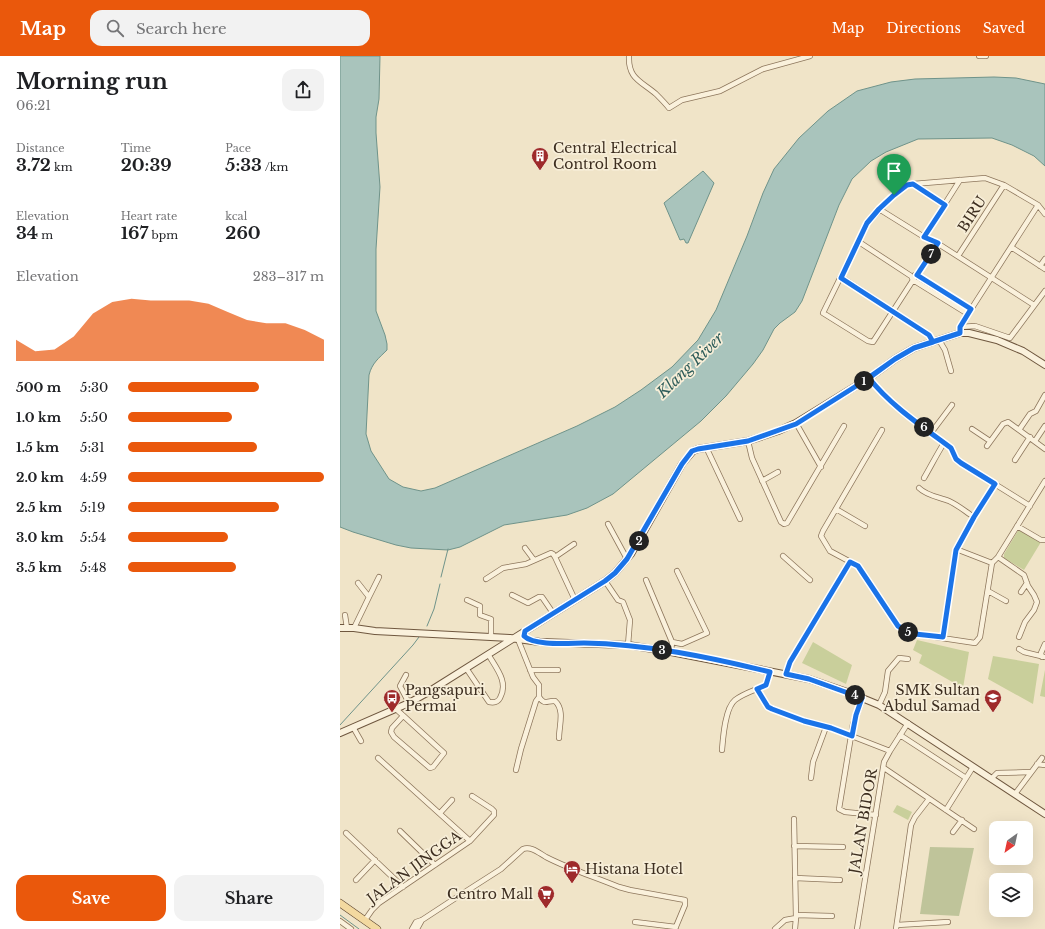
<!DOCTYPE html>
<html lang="en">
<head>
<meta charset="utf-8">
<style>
	body { margin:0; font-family:"Libre Baskerville",serif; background:#f2f2f2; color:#202124; height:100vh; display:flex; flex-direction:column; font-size:15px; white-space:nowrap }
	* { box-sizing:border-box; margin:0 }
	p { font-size:13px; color:#757577 }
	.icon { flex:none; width:22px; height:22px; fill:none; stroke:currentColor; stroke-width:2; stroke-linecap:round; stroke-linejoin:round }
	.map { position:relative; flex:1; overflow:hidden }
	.panel { display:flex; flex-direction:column; background:#fff; width:340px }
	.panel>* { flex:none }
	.needle { width:26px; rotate:213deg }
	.tools { position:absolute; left:649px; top:765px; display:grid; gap:8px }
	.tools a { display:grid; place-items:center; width:44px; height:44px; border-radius:8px; background:#fff; box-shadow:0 4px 16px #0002; font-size:20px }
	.pin { position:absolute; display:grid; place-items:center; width:34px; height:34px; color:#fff; margin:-41px -17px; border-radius:50% 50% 50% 0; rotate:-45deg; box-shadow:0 0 4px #0007 }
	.pin .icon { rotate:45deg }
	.km { position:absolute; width:20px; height:20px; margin:-10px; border-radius:50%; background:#222; color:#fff; font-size:11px; line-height:20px; text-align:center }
	.round { display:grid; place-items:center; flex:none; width:42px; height:42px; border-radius:12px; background:#f2f2f2 }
	.head { display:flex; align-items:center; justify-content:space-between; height:68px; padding:0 16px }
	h1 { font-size:22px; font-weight:700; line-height:30px }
	.stats { display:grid; grid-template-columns:repeat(3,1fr); gap:6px; height:68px; padding:4px 16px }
	.stats div { display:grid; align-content:center }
	.stats b { font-size:17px; font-weight:700 }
	.stats small { font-size:11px; font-weight:400 }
	.stats p { font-size:11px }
	.chart { height:112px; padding:8px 16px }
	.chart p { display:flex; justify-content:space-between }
	.chart svg { width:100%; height:72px; margin-top:4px; fill:#ea580c; opacity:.7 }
	.cta { display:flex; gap:8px; margin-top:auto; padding:8px 16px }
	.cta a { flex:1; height:46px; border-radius:12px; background:#ea580c; color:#fff; font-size:16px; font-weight:700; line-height:46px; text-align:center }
	.cta a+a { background:#f2f2f2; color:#202124 }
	ul { padding:0 16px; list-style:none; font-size:13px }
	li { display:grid; grid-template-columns:64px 48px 1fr; align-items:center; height:30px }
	li i { height:10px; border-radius:5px; background:#ea580c }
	header { display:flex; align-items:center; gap:24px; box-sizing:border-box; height:56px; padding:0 20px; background:#ea580c; color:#fff }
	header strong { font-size:19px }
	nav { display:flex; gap:22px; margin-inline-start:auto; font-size:14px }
	.search { width:280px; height:36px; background:#f2f2f2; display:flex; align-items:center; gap:10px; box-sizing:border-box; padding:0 14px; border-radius:12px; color:#757577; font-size:15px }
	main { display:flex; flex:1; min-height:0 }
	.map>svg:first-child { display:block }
</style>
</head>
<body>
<header>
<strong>Map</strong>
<div class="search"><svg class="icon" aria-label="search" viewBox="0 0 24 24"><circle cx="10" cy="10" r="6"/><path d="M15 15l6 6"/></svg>Search here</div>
<nav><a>Map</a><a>Directions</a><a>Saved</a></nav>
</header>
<main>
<section class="panel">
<div class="head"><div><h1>Morning run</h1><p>06:21</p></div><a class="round"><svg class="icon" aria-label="share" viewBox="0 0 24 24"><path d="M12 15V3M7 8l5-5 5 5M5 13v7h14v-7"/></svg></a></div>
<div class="stats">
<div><p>Distance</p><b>3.72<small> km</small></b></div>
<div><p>Time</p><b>20:39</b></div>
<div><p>Pace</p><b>5:33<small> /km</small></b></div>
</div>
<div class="stats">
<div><p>Elevation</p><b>34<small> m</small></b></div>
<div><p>Heart rate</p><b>167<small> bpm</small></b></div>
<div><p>kcal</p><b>260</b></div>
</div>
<div class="chart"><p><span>Elevation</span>283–317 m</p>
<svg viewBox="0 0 160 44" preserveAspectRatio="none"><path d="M0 44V31L10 38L20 37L30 29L40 15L50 8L60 6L70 7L80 7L90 7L100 9L110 14L120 19L130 21L140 21L150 25L160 31V44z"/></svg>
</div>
<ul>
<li><b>500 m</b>5:30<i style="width:67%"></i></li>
<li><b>1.0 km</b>5:50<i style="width:53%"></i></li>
<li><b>1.5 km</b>5:31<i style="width:66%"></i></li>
<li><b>2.0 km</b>4:59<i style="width:100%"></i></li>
<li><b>2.5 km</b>5:19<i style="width:77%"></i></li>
<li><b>3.0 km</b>5:54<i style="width:51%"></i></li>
<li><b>3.5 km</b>5:48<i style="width:55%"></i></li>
</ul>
<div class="cta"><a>Save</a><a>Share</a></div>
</section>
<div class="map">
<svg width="705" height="873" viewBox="0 0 705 873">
	<rect width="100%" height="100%" fill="#f0e4c8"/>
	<path fill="#c9cf9b" d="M 679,473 L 701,486 L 684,514 L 664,502 L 664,498 Z
		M 577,584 L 629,596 L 623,632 L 579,607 L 582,599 L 573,594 Z
		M 473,586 L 512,609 L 506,628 L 462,607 Z
		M 653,600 L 699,608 L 693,648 L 648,623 Z
		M 705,614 L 705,641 L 700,640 Z
		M 557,749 L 572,756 L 568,764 L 553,756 Z"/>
	<path fill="#bfc49a" d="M 590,791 L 634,792 L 619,860 L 580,858 Z"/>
	<path fill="#a9c4bc" stroke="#6f938a" d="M 0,0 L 40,0 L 39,43 L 36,61 L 36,77 L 40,131 L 36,193 L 36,255 L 45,279 L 47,288 L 47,294 C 39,302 32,307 29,319 L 26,378 L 31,395 L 49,423 L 63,431 L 81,435 L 95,432 L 237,370 L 275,351 L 301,334 L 332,311 L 358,284 L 376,254 L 407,180 L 423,137 L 434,113 L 459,82 L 488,55 L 517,35 L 551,26 L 575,23 L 654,21 L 676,22 L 705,28 L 705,110 L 694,100 L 672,89 L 652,82 L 578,83 L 546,96 L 531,105 L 512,123 L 499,149 L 462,245 L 455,256 L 440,267 L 434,273 L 423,294 L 413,308 L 386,340 L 361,365 L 273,438 L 247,452 L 227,459 L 164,469 L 120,491 L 108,494 L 71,492 L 56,489 L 13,476 L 0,471 Z
		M 363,115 L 374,127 L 348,187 L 346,187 L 344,183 L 340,184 L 324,147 Z"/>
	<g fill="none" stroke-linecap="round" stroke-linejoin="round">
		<path stroke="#6f938a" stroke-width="1" d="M 101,521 L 108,493
			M 87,570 L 94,553 L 100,528
			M 0,669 L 73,589 L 79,581
			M 0,859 L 19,873"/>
		<defs>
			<path id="street" d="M 289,0 C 288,23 301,25 316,38 C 320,42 325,47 329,52 L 342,44 L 380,35 L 423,13 L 470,0
				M 639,0 L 646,0
				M 573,128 L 605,149
				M 539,153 L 584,181 L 597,187 L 694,249
				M 584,181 L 620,124
				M 519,186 L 571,220 L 573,224 L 628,258
				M 597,187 L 533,286 L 528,285 L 483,257 L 527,167 L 554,139 L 567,129 L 573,128 L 645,122 L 664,129 L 698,149 L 705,158
				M 671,191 L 705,213
				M 618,200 L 664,129
				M 700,210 L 705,203
				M 575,219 L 577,219 L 631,253
				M 501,221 L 589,279 L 593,286
				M 620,271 L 635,270 L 670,282 L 705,235
				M 620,277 L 620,271 L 628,258 L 698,149
				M 599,284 L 605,294 L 611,315
				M 529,322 C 551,350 583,371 611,392 L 616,403 L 621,407 L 690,450
				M 456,367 L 481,411
				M 632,373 L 650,385
				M 542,374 L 483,475 L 481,480 L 490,495 L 518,510 L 558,570 L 568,576 L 575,578 L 635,587 L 640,581 L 652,507 L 616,493
				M 679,374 L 690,358 L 696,355 L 705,339
				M 591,377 L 612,349
				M 408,385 L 412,402 L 441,466 L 444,468 L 447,467 L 504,370
				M 695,385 L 705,370
				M 647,390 L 663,368 L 668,366 L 705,393
				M 366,391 L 400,463
				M 675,404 L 690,381
				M 584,422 C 591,410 597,398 604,387
				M 422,425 L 438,416
				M 579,432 C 587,440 599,441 609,445 C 618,449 626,456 634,461
				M 496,453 L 525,470
				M 268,468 L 287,503
				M 677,470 L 701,484 L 705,484
				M 185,492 L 194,504
				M 443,500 L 470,524
				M 215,501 L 234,488
				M 658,501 L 684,519 L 688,530 L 694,539 L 697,546 L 694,554 L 685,566 L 679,581
				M 652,507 L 658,501 L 705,425
				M 146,523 L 163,512 L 186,508 L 211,497 L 213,498 L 215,501 L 235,544
				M 306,524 L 332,586 L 331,596
				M 265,525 L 278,544 L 283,546 L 290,564 L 288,589
				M 648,535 L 666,545
				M 681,536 L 687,527
				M 172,539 L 188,547 L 199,541 L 202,541 L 213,557
				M 29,541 L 39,521
				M 127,544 L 140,550 L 140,559 L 151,563 L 151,581
				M 5,559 L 7,572
				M 14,572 L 29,541 L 18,527
				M 603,581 L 616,493 L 634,461 L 655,428
				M 332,586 L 342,588 L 367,577 L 337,515
				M 679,593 L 684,596 L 705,601
				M 702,601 L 701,597 L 705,588
				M 126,612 L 149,646 C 154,647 158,646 160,642 C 169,626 156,612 148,598
				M 190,614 L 218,614
				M 446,618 L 450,606 L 510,506
				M 66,619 L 60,630 L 69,647
				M 417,633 L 428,651 L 431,653 L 464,665 L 491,672 L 550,695
				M 199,641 C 205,650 207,644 215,645 C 225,654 219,670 219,682
				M 523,642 L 513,668 L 499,753 L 505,756 L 536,759
				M 539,649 L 545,636 L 548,615 L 559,602 L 568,603
				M 56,653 L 104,697 L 93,711 L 90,712 L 54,681 L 51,676 L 52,672 L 63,660
				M 13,671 L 21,685
				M 560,679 L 626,722
				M 382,694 C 383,682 385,652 395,644 C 404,637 416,634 426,629 L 430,616
				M 38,702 L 130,785
				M 697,708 L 705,709
				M 544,712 L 634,773
				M 176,714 L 181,693 L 196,645 L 199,641 L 199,629 L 193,621 L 179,586
				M 471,722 L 473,706 L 486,671
				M 651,723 L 657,717 L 691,716
				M 675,738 L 702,702
				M 606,754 L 633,711
				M 100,757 L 112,744
				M 454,763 L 456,862 L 455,873
				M 60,775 L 95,809
				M 613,776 L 622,764
				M 6,777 L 63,831
				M 454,790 L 503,791
				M 455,822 L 500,824
				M 16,824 L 35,804
				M 456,859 L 492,860
				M 25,864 L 32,854 L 39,847 L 130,785 L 154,759 L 154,755 L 152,753 L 132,740
				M 0,865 L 11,873
				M 295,866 L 336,871
				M 557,869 L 608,866
				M 72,873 L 76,866 L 82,864 L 111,845 L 161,813 L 183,793 C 191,790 199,797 206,801 C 229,813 255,821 279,831 L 290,834 L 345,844 L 345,849 L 335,873
				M 77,873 L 82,864
				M 435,873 L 445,864 L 456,862
				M 517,873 L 544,706 L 550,695 L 568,667
				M 556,873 L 571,769 L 575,761 L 589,743"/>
			<path id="secondary" d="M 0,572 L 14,572 L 35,575 L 170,582 L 200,586 L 288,589 L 331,596 L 469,623 L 510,637 L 539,649 L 705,758
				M 0,677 L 69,647 L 85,638 L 265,525 L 275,517 L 291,498 L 342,408 L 353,395 L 358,393 L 408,385 L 438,375 L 456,367 L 529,322 L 555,303 L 574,292 L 620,277 L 629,277 L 657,284 L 683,295 L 705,309"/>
			<path id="primary" d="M 0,847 L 37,873"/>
		</defs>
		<use href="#street" stroke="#8d765c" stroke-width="6"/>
		<use href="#secondary" stroke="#6f573f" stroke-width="8"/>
		<use href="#primary" stroke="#5b4430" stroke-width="8"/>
		<use href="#street" stroke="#faf1dc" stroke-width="4.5"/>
		<use href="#secondary" stroke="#faf1dc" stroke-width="6"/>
		<use href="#primary" stroke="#f3d9a0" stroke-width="7"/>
	</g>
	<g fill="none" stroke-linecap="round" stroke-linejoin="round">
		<defs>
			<path id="route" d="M 554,139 L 539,153 L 527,167 L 501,222 L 589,279 L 593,286 L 574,292 L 555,303 L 521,327 L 456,368 L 408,385 L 358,393 L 352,395 L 342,408 L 287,503 L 275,517 L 265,525 L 185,575 L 184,580 C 194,590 229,587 244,587 C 306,588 369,601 430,616 L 426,629 L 417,633 L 428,651 L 432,653 L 464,665 L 491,672 L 512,680 L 516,659 L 522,642 L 469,623 L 446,618 L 450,606 L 510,506 L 518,510 L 558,570 L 568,576 L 575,578 L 603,581 L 616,494 L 634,461 L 655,428 L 621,407 L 616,403 L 611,392 C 583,371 551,350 529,322 L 555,303 L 574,292 L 620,277 L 620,271 L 631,253 L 577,219 L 598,187 L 584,181 L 605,149 L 573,128 L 567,129 L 554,139"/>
		</defs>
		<use href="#route" stroke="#fff" stroke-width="8"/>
		<use href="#route" stroke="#1a73e8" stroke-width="5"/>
	</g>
	<defs>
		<symbol id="building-pin" viewBox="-11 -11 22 30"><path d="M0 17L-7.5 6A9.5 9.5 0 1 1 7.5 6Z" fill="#9e2a2b" stroke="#f7eed8"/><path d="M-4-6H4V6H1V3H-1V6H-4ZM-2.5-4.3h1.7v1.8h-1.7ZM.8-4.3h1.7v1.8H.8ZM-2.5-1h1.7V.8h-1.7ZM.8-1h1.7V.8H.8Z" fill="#fff"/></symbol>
		<symbol id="bus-pin" viewBox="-11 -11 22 30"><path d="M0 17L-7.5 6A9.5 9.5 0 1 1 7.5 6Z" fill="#9e2a2b" stroke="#f7eed8"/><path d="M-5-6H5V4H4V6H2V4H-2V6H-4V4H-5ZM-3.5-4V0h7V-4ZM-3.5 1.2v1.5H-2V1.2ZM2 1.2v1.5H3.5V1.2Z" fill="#fff"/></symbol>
		<symbol id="school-pin" viewBox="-11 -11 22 30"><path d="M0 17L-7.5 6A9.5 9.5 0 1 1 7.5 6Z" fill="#9e2a2b" stroke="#f7eed8"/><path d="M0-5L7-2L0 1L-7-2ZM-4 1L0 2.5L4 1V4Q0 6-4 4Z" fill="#fff"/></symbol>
		<symbol id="hotel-pin" viewBox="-11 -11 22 30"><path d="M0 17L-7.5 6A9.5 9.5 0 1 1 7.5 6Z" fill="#9e2a2b" stroke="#f7eed8"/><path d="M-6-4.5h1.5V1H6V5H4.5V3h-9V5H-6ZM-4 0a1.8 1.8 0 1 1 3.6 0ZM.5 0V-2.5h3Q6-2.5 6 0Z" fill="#fff"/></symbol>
		<symbol id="supermarket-pin" viewBox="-11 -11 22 30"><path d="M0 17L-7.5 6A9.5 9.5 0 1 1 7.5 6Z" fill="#9e2a2b" stroke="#f7eed8"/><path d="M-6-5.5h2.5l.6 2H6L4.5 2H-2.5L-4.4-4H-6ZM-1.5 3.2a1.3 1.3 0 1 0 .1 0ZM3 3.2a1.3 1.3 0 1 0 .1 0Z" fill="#fff"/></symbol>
	</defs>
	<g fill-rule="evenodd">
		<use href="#building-pin" x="190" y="90" width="20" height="27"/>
		<use href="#bus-pin" x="42" y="632" width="20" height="27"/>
		<use href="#school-pin" x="643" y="632" width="20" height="27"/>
		<use href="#hotel-pin" x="222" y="803" width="20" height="27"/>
		<use href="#supermarket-pin" x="196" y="828" width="20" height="27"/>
	</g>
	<g text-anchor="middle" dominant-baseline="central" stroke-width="3.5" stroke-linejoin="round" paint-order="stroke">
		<g font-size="14" fill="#3d2e20" stroke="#f7eed8" text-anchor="start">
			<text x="213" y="92">Central Electrical<tspan x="213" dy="16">Control Room</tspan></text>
			<text x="65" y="634">Pangsapuri<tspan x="65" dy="16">Permai</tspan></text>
			<text x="640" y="634" text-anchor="end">SMK Sultan<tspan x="640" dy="16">Abdul Samad</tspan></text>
			<text x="245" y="813">Histana Hotel</text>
			<text x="193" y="838" text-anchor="end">Centro Mall</text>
		</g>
		<g font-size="14" fill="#3d2e20" stroke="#f7eed8">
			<text transform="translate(632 158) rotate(-57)">BIRU</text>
			<text transform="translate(523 765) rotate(-80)">JALAN BIDOR</text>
			<text transform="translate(74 811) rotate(-36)">JALAN JINGGA</text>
		</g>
		<g font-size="15" font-style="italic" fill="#2f5d5a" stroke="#f7eed8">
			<text transform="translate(350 309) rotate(-44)">Klang River</text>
		</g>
	</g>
</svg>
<div class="tools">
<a><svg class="needle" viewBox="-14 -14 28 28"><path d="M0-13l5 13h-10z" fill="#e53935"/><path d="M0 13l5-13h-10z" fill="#757577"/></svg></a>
<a><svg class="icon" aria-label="layers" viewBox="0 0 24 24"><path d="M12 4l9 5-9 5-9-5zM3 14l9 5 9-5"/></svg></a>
</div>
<div class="pin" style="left:554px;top:139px;background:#1e9e55"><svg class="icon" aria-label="arrive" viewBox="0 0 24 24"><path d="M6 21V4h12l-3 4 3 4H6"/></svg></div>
<b class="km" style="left:524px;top:325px">1</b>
<b class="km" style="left:299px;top:485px">2</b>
<b class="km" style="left:322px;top:594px">3</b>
<b class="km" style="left:515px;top:639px">4</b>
<b class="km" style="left:568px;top:576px">5</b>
<b class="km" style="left:584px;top:371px">6</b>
<b class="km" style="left:591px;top:198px">7</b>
</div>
</main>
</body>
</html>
